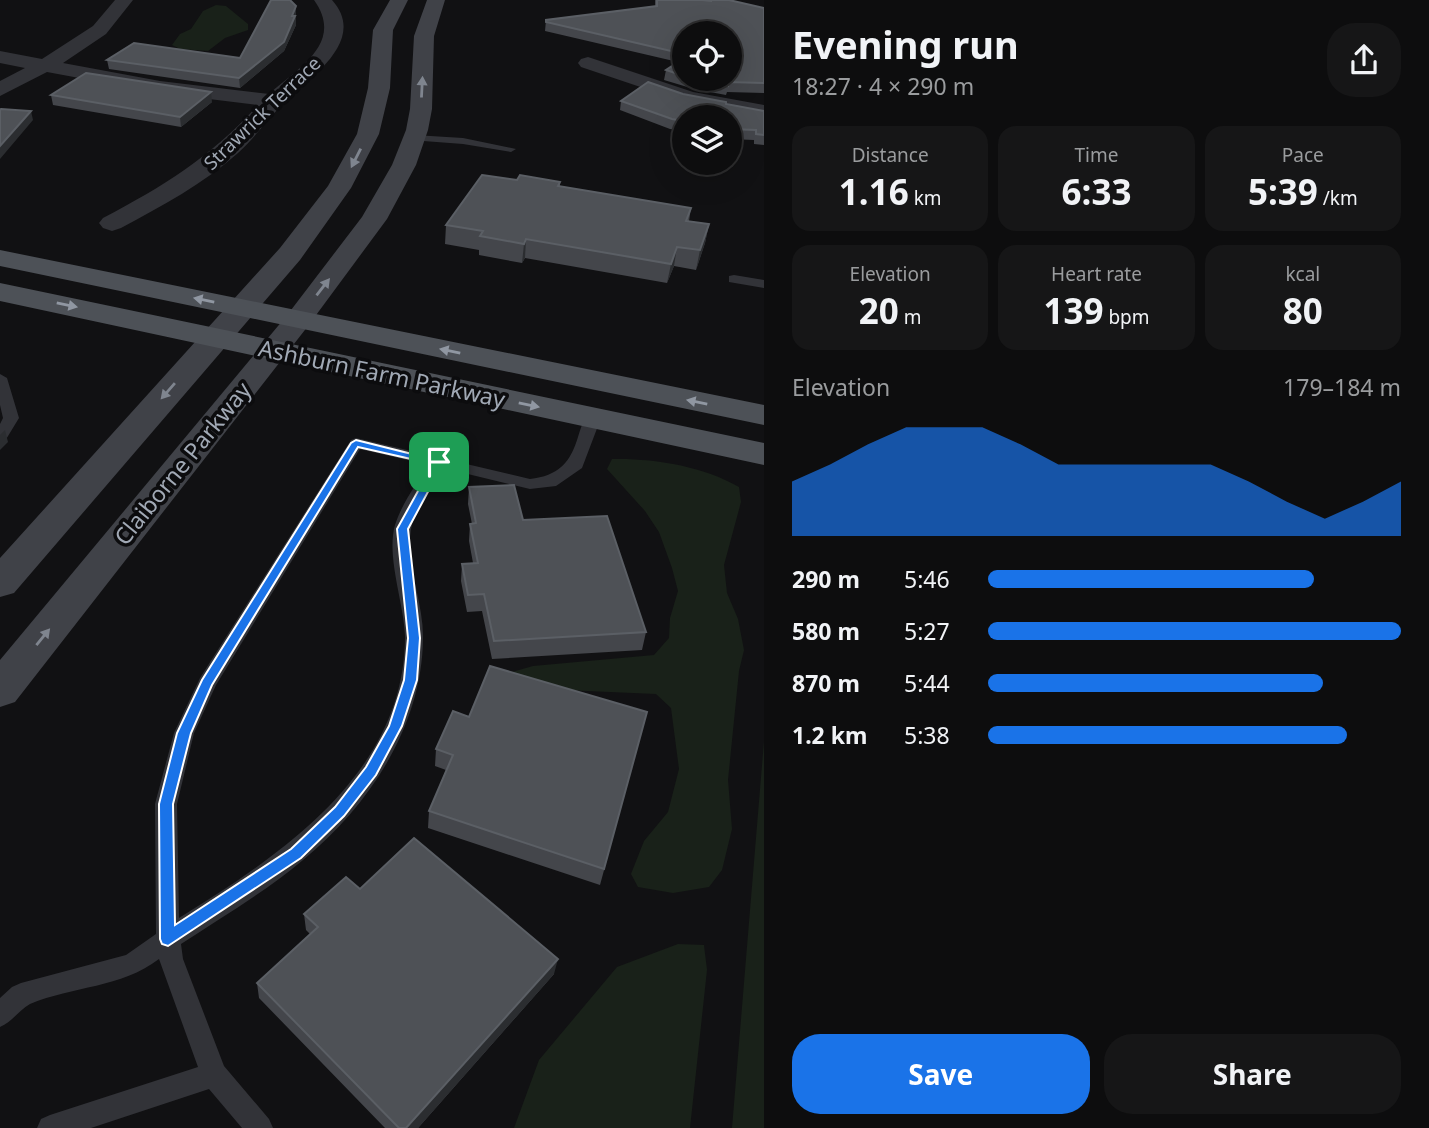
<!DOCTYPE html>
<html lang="en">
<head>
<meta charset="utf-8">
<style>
	body { margin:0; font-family:"Noto Sans",sans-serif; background:#161617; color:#f1f3f6; height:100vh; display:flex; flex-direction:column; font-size:26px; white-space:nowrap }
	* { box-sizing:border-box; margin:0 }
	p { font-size:23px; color:#9a9c9e }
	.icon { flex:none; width:38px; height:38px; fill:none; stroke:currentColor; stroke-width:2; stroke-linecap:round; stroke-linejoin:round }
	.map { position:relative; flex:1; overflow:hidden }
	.panel { display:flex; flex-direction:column; background:#0d0d0e; width:665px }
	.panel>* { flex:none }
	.fabs { position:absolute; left:672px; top:21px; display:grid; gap:14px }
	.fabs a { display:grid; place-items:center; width:70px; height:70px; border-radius:50%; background:#0d0d0e; box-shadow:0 7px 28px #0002,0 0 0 2px #2d2d2e; font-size:35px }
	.pin { position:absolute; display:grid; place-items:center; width:60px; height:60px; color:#fff; margin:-30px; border-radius:14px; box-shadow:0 4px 10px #0006 }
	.round { display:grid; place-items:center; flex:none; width:74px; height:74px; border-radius:28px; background:#161617 }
	.overview { display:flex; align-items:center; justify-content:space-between; height:119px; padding:0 28px }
	h1 { font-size:38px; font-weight:700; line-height:52px }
	.figures { display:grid; grid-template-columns:repeat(3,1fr); gap:10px; height:119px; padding:7px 28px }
	.figures div { display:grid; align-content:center; border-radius:18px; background:#161617; text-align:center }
	.figures b { font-size:35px; font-weight:700 }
	.figures small { font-size:19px; font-weight:400 }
	.figures p { font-size:19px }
	.chart { height:196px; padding:14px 28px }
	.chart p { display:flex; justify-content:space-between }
	.chart svg { width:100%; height:126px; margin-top:7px; fill:#1a73e8; opacity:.7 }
	.button { display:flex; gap:14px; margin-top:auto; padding:14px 28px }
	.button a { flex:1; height:80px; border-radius:28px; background:#1a73e8; color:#fff; font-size:28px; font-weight:700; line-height:80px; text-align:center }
	.button a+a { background:#161617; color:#f1f3f6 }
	ul { padding:0 28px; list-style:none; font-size:23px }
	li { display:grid; grid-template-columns:112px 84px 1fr; align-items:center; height:52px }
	li i { height:18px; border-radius:9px; background:#1a73e8 }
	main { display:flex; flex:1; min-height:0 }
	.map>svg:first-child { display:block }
</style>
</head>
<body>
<main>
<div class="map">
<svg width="764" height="1128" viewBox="0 0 764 1128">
	<rect width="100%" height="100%" fill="#111113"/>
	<path fill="#192119" d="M 216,5 L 226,6 L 248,24 L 248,30 L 225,38 L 208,51 L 180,49 L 172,45 L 180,34 L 191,29 L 203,11 Z
		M 612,459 C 653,458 703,466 739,487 L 741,502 L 724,565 L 727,593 L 738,619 L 744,650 L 739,671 L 728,780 L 732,829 L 722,870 L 709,887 L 673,893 L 638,887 L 631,874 L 644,841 L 668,812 L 679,769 L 671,708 L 656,694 L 564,690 L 528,685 L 512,672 L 533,666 L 654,655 L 669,638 L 670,618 L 678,591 L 672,568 L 659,532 L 645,511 L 607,469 Z
		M 764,741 L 764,1128 L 732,1128 Z
		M 678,944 L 704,945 L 707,970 L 690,1128 L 514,1128 L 539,1060 L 617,967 Z"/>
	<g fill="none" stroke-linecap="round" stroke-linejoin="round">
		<path fill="#323338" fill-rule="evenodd" d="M 414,135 L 463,138 L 516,149 L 511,152 L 463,144 L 410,140 L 409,138 Z
			M 734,275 L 764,280 L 764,288 L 729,282 L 729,276 Z
			M 0,374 L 7,378 L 19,418 L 5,441 L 0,443 L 0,424 L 3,418 L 0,405 Z
			M 593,413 L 601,418 L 582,468 L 556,486 L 530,489 L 443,468 C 431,486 415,507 411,529 C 405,564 424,603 423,639 C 422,726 369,806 303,860 C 265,892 222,917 181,944 L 183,959 L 224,1066 L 269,1119 L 273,1128 L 242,1128 L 209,1089 L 91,1128 L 37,1128 L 41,1119 L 50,1115 L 198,1067 L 159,959 C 121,988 73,986 30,1004 C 19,1010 12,1022 0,1027 L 0,998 L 12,987 L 21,983 L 126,955 L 156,934 L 155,804 L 174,733 L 200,678 L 351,440 L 356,438 L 530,479 C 588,473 571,419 593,413 ZM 360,449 L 429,465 C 417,483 402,503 395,525 C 386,557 404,603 405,636 C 405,773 282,854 179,918 L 177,804 L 194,733 L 216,685 Z"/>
		<path fill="#323338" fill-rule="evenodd" d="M 115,0 L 133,0 L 106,34 L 63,63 L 160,81 L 269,94 C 298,68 345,43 314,0 L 332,0 C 368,40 311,77 285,102 C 268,118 255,138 238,153 C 203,184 162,206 121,228 L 112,231 L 103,228 L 99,223 L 103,218 C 164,186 212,156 258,105 L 160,93 L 47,72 L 0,96 L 0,81 L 25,68 L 0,63 L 0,51 L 42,59 L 93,26 Z
			M 588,57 L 693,92 L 764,105 L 764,117 L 682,101 L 581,67 L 578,63 L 581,59 Z"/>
		<path fill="#404248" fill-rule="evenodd" d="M 390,0 L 408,0 L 393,30 L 390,88 L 379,134 L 351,188 L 300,260 L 14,593 L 0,597 L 0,558 L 280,248 L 328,186 L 357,134 L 368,88 L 373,30 Z
			M 427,0 L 445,0 L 434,36 L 432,109 L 428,130 L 416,165 L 387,219 L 308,326 L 15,702 L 0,707 L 0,660 L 288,314 L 362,217 L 392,165 L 406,130 L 410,109 L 414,36 Z"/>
		<path fill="#4d5157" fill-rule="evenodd" d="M 0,250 L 764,405 L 764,425 L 0,266 Z
			M 0,283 L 764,443 L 764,465 L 0,301 Z"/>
	</g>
	<path fill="#44464b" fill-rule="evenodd" d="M 655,0 L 729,0 L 764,8 L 764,93 L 727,92 L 726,95 L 694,89 L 664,80 L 666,70 L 678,62 L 545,31 L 546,20 L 655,6 ZM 684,33 L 730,79 L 684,79 Z
		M 297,15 L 295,18 L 296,25 L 284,51 L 240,88 L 109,69 L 107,60 L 240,58 Z
		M 683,94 L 726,104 L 764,111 L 764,145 L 754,144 L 754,140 L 730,139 L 730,117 L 684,117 L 684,131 L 670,129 L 620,110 L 621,101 Z
		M 51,95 L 212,102 L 181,127 L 53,105 Z
		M 517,180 L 560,182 L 560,186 L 691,208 L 689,221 L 709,224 L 705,243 L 696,270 L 674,266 L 667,283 L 525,258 L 522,263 L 479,255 L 479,250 L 445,244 L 446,225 Z
		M 469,487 L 523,520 L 646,632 L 642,650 L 492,659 L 482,611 L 467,612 L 461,581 L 462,564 L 473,563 L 469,541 L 470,524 L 472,524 L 468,504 Z
		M 647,712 L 600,885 L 428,828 L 429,811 L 446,770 L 435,766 L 436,749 L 469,717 Z
		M 360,889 L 554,974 L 418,1128 L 385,1128 L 259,998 L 257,983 L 310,934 L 306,930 L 304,914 Z"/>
	<path fill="#2b2d30" d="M 296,6 L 296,25 L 284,51 L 240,88 L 239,78 Z
		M 211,92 L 212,102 L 181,127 L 180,117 Z
		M 31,111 L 33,120 L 0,159 L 0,146 Z
		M 709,224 L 705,243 L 696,270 L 700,250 Z
		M 526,239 L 525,258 L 522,263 L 524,244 Z
		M 677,247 L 674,266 L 667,283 L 671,264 Z
		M 5,430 L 8,442 L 0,450 L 0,435 Z
		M 558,959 L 554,974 L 418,1128 L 406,1128 Z"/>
	<path fill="#4e5156" stroke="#5b5f65" stroke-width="2" d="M 271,0 L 290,0 L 296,6 L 292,16 L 295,16 L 284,42 L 239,78 L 107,60 L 134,43 L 240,58 Z
		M 657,0 L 702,0 L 712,1 L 710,0 L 729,0 L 764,8 L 764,83 L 728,82 L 728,86 L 692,79 L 730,79 L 730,33 L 684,33 L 684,54 L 546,22 L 546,20 L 657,6 Z
		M 684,58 L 684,76 L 666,70 Z
		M 86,73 L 211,92 L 180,117 L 51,95 Z
		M 648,82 L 683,94 L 726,102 L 726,104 L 764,111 L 764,135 L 756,134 L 756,130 L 730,129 L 730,117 L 684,117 L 684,121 L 672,119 L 621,101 Z
		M 1,109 L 31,111 L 0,146 L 0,110 Z
		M 482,175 L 517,180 L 520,175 L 560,182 L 558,186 L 691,208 L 686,221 L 709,224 L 700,250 L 677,247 L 671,264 L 526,239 L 524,244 L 480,236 L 483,231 L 446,225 Z
		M 514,485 L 523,520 L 607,516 L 646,632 L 494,641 L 484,594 L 468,595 L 462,564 L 478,563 L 470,524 L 476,523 L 469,487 Z
		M 490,666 L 647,712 L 604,869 L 429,811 L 453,755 L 436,749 L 453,711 L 469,717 Z
		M 414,838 L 558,959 L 406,1128 L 399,1128 L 257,983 L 318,927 L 304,914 L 346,877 L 360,889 Z"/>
	<defs><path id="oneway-solid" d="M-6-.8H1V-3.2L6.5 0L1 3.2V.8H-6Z" transform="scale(1.75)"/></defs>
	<g fill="#7f858f">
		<use href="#oneway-solid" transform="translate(422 87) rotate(-87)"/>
		<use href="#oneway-solid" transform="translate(356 158) rotate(117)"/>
		<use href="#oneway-solid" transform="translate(323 287) rotate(-52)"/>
		<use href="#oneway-solid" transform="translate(168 391) rotate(131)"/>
		<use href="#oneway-solid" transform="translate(43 637) rotate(-51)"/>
	</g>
	<g fill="#9097a2">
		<use href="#oneway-solid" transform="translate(204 300) rotate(-168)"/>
		<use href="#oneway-solid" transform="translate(67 305) rotate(12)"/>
		<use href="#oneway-solid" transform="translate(450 351) rotate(-168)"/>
		<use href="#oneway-solid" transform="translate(697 402) rotate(-168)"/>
		<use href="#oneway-solid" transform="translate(529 405) rotate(12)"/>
	</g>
	<path fill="#1a73e8" stroke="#fff" stroke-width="2" fill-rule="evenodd" d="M 356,440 L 444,462 L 408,529 L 420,638 L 417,680 L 402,726 L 376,775 L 344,816 L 301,858 L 168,946 L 162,944 L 160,939 L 159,804 L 177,733 L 202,680 L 351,443 ZM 358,447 L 433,464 L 397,529 L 408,638 L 404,680 L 389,726 L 366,767 L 335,807 L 291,849 L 175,925 L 173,804 L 191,733 L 212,685 Z"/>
	<g text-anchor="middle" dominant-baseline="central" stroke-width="7" stroke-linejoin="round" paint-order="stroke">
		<g font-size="19" fill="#a1a9b5" stroke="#0c0c0e">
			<text transform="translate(262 113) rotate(-44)">Strawrick Terrace</text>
		</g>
		<g font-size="23" fill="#a1a9b5" stroke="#0c0c0e">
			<text transform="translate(382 373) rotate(12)">Ashburn Farm Parkway</text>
			<text transform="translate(182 463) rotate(-51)">Claiborne Parkway</text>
		</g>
	</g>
</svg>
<div class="fabs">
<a><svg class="icon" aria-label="locate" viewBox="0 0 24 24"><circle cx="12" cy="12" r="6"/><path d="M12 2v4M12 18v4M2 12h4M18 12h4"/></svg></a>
<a><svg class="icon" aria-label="layers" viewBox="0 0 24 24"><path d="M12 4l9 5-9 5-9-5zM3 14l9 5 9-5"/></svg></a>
</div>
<div class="pin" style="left:439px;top:462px;background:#1e9e55"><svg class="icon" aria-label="arrive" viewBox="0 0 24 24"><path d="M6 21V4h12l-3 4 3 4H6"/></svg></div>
</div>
<section class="panel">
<div class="overview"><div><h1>Evening run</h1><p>18:27 · 4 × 290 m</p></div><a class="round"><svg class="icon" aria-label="share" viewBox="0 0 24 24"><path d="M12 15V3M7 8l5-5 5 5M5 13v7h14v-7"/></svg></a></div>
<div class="figures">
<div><p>Distance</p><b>1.16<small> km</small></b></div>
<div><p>Time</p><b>6:33</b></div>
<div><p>Pace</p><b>5:39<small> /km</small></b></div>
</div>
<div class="figures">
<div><p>Elevation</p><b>20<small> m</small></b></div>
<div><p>Heart rate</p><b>139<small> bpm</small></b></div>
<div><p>kcal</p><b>80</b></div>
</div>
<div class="chart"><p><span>Elevation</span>179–184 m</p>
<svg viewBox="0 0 160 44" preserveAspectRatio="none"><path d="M0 44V25L10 19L20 12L30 6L40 6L50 6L60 12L70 19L80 19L90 19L100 19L110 19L120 25L130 32L140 38L150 32L160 25V44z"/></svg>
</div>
<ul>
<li><b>290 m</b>5:46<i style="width:79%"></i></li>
<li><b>580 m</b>5:27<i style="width:100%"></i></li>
<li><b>870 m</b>5:44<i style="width:81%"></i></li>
<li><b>1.2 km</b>5:38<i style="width:87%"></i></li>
</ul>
<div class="button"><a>Save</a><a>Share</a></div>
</section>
</main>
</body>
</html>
